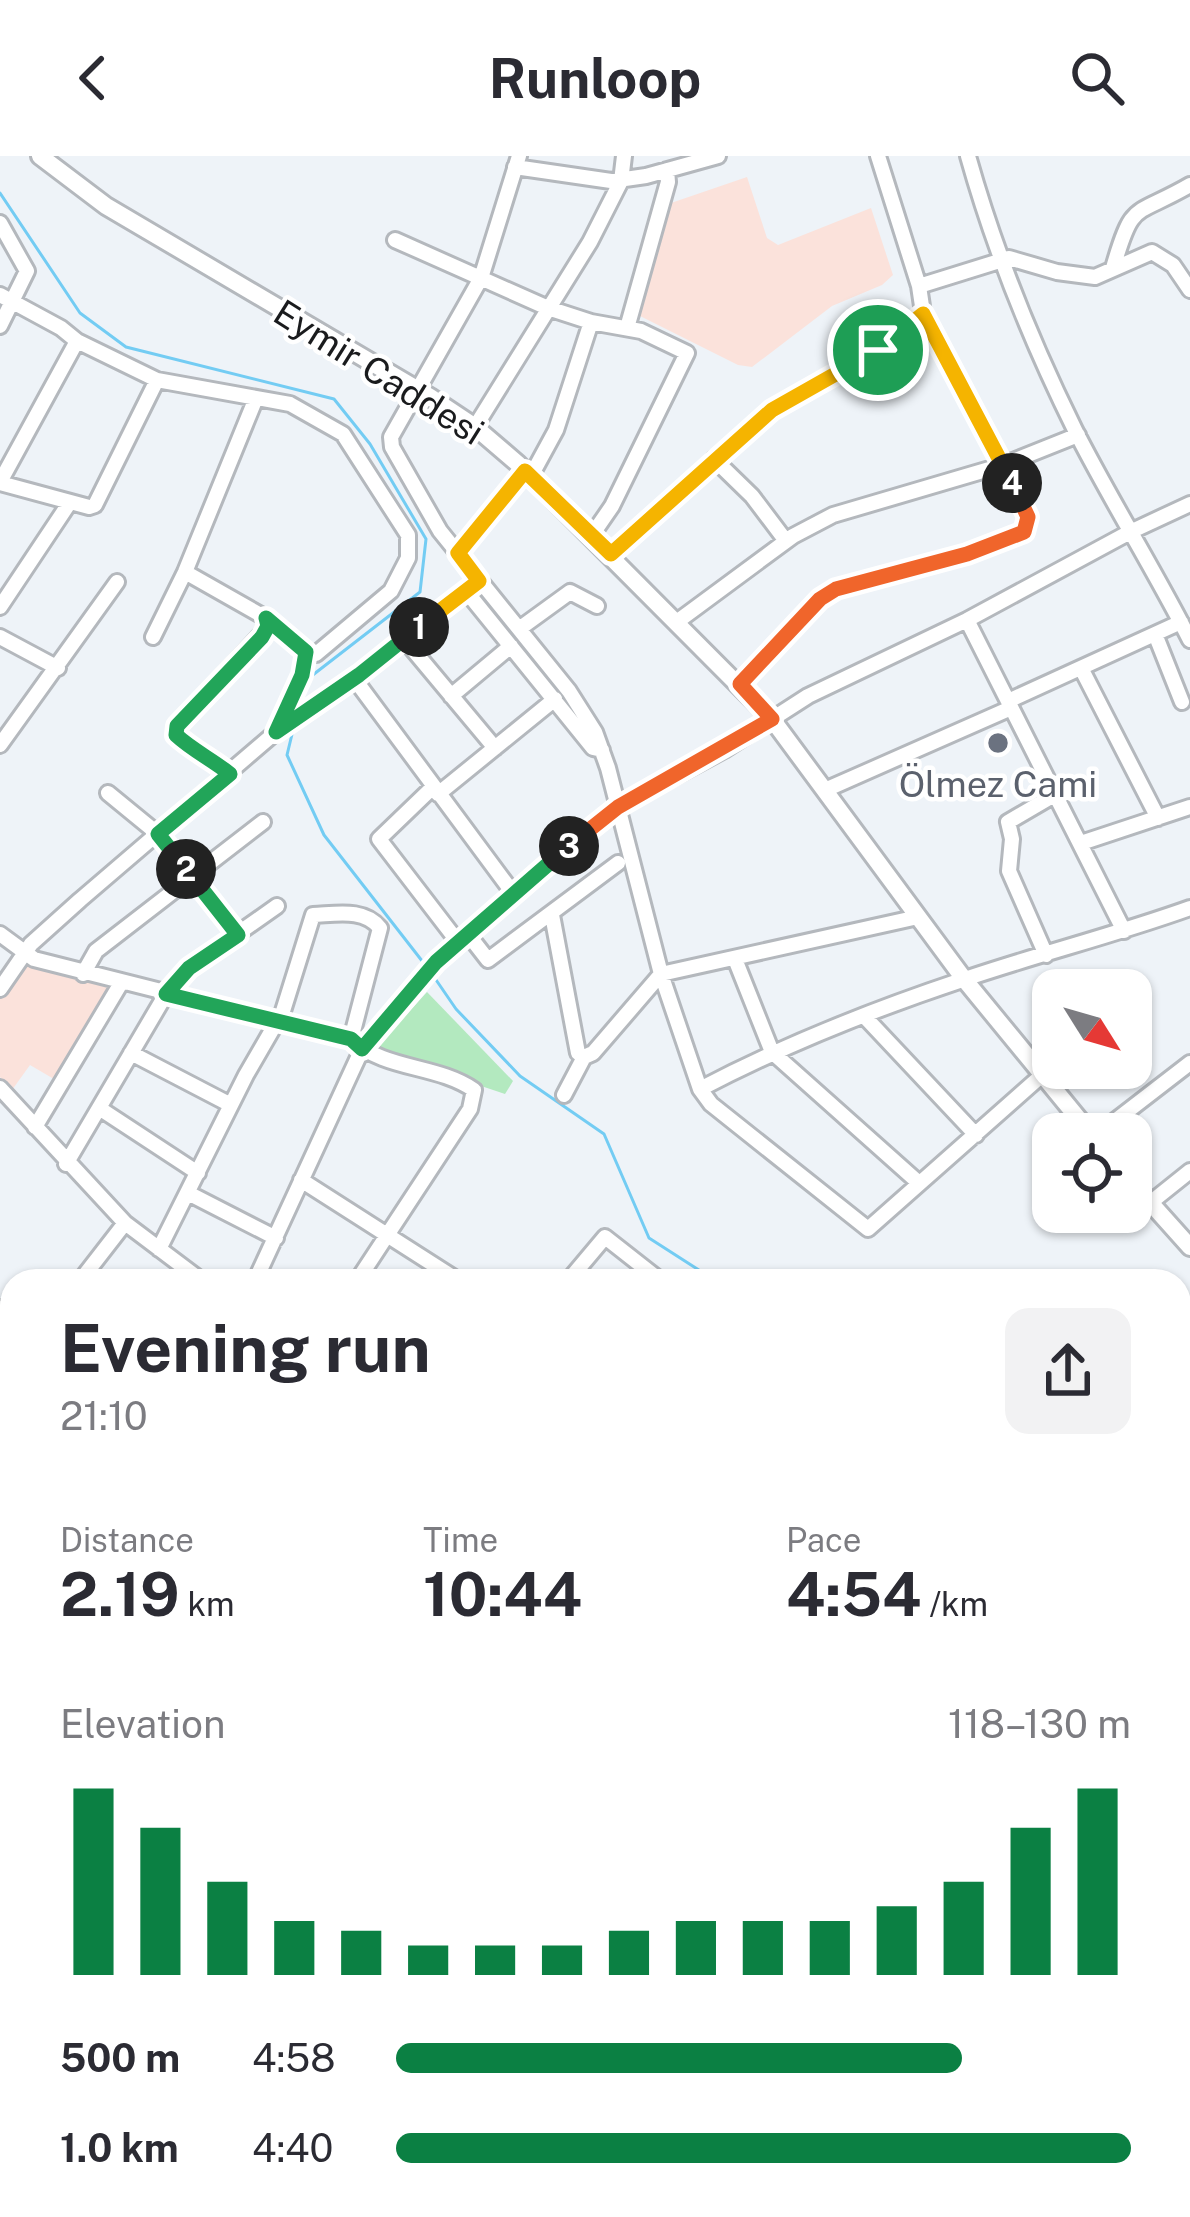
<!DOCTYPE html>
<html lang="en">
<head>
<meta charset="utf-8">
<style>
	body { margin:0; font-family:"Public Sans",sans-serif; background:#f2f2f3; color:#2b2b33; height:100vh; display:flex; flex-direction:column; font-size:45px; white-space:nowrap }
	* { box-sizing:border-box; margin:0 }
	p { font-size:39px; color:#7c7c81 }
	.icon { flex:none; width:66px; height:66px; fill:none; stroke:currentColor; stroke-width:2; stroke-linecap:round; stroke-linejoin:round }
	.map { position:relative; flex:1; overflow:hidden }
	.side { position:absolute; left:0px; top:1113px; width:1191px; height:948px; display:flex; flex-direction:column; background:#fff; border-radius:36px 36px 0 0; box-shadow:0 3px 9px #0004 }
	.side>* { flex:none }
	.needle { width:78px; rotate:127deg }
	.fabs { position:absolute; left:1032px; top:813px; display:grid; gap:24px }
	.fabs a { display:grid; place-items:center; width:120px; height:120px; border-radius:24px; background:#fff; box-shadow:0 3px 9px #0004; font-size:60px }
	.pin { position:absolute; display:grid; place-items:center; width:102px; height:102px; color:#fff; margin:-51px; border:6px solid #fff; border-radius:50%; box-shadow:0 3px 12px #0007 }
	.km { position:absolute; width:60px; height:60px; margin:-30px; border-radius:50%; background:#222; color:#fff; font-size:33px; line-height:60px; text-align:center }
	.round { display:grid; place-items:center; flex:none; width:126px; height:126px; border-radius:24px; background:#f2f2f3 }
	.head { display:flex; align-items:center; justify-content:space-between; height:204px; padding:0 60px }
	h1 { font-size:66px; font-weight:700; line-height:90px }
	.stats { display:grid; grid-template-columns:repeat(3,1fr); gap:18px; height:204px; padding:12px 60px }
	.stats div { display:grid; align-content:center }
	.stats b { font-size:60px; font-weight:700 }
	.stats small { font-size:33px; font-weight:400 }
	.stats p { font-size:33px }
	.chart { height:336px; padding:24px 60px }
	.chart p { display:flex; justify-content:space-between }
	.chart svg { width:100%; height:216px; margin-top:12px; stroke:#0b8043; stroke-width:6 }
	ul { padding:0 60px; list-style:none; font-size:39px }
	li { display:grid; grid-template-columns:192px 144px 1fr; align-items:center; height:90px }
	li i { height:30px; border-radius:15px; background:#0b8043 }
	header { display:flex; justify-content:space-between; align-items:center; height:156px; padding:0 60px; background:#fff; font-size:54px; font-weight:700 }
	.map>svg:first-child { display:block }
</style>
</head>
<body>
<header><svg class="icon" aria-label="back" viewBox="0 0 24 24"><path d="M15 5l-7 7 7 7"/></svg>Runloop<svg class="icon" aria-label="search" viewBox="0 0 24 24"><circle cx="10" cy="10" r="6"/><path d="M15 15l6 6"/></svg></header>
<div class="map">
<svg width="1190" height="2061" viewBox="0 0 1190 2061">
	<rect width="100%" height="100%" fill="#eef3f8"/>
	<path fill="#fbe2db" d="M 747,21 L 767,82 L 778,89 L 871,52 L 893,119 L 882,129 L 832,150 L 752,211 L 738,209 L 638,159 L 671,47 Z
		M 24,804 L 117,829 L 59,926 L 30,909 L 12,934 L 0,921 L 0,842 Z"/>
	<path fill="#b3e9bf" d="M 427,836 L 513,925 L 505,938 L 374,894 Z"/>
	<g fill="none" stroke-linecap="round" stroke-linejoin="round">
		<path stroke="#73ccf3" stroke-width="3" d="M 0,37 L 80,157 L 126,191 L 334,243 L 370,288 L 426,383 L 420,436 L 305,525 L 298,555
			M 294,570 L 287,599 L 324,679 L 426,810
			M 432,818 L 456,853 L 520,920 L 604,978 L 649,1082 L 716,1125"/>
		<defs>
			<path id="minor" d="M 519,0 L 481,122 L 391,281 L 392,291 L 440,375 L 569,535 L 595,576 L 608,612 L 661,818 L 700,933 L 711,948 L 868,1073 L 1041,920
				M 968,0 C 995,96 1031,185 1075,274 C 1111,345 1154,413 1190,484
				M 515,11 L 611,25 L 646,20 L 718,0
				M 0,67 L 27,115 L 0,170
				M 395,84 L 548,152 L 591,166 L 641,175 L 687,197 L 612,350 L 592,379
				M 1113,112 C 1133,43 1133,62 1190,29
				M 919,130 L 1009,102 L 1057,116 L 1095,121 L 1152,96 L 1173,109 L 1190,134
				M 0,139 L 61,172 L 77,185 L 157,224 L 290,248 L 343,278 L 408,379 L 408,402 L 391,435 L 316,498 L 306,496
				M 627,172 L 668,26 L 667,14
				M 475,271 L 590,86 L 621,25 L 624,0
				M 714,303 L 752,340 L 786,385
				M 531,320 L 556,274 L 591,166
				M 0,326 L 77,185
				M 0,327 L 89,351 L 95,349 L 157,224
				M 458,396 L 525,315
				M 611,398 L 772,254 L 878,195 L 923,157
				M 185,416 L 266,462 L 269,470 L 177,570 L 176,579 C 191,594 213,604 230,618
				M 479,425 L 366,512 L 356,525 L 513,737
				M 466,435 L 593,592 L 602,594
				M 0,451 L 70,346
				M 266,462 L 306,496 L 302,519 L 278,571
				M 967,464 L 1124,775
				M 678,465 L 793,380 L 833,359 L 1003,309 L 1078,279
				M 519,473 L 570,436 L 597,450
				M 1155,478 L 1182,546
				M 0,481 L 58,512
				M 153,481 L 185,416 L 256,242
				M 404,483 L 495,592
				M 1081,512 L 1158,662
				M 740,528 L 820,443 L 836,433 L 967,398 L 1024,376 L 1028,361 L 923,157 L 919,130 L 878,0
				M 451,540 L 511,490
				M 1008,545 L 1181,466
				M 0,589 L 117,426
				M 433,631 L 379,683 L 458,786
				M 825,634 L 1011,552
				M 108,637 L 158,678 L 238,779
				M 438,638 L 555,543
				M 1081,687 L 1190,651
				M 552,759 L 578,897 L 584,901 L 593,897 L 661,818 L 918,761
				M 467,777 L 488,804 L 618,707
				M 0,778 L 34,803 L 351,883 C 386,915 436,908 474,934 L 470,953 L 357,1125
				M 1046,799 L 1009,715 L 1012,683 L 1008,666 L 1056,638
				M 735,803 L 772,896 L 919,1027
				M 83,818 L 96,795 L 263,666
				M 0,833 L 31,788 L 80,744 L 276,576 L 359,519
				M 864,860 L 976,979
				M 131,897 L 231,949
				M 0,932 L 125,1067 L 202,1125
				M 700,933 C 784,889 872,854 962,824 C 1038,798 1115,779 1190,752
				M 564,939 L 584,901
				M 99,952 L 198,1017
				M 35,971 L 121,827
				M 1098,978 L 1190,907
				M 66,1008 L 166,838 L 189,812 L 277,750
				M 301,1024 L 459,1125
				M 188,1037 L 276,1082
				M 1150,1047 L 1190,1015
				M 159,1093 L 246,919 L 283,855 L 313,759 C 337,758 364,752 380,772 L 351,883
				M 80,1125 L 125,1067
				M 255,1125 L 362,893 L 436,806 L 583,677 L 618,651 L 724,594 L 808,540 L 967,464 L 1130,376 L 1190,348
				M 568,1125 L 605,1081 L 661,1125
				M 0,1152 L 12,1162
				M 0,1225 L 12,1211
				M 1179,1255 L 1190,1247
				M 0,1273 L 12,1284
				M 0,1404 L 12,1416
				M 0,1462 L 12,1449
				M 0,1550 L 12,1538
				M 0,1650 L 12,1635
				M 0,1771 L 12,1744
				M 0,1827 L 12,1830
				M 0,1916 L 12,1918
				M 1179,2046 L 1190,2059
				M 264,2049 L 265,2061
				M 293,2049 L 293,2061
				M 326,2049 L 441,2061
				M 688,2049 L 691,2061
				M 0,2054 L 21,2049
				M 102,2061 L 102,2049
				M 190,2061 L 190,2049
				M 477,2061 L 480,2049"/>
			<path id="major" d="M 40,0 L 106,50 L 430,241 L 475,271 L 517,307 L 772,563 L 964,823 L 1091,978
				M 1131,1025 L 1190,1091"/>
		</defs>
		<use href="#minor" stroke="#b4b8bd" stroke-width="20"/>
		<use href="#major" stroke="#b4b8bd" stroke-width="22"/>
		<use href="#minor" stroke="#fff" stroke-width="14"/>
		<use href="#major" stroke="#fff" stroke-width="16"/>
	</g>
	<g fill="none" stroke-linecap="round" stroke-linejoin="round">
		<defs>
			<path id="split-1" d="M 419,471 L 479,425 L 458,397 L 525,315 L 611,398 L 772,254 L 878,194"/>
			<path id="split-2" d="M 186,713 L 158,678 L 230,618 C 213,604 192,594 176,579 L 177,570 L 262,481 L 268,470 L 266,462 L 306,496 L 302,519 L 276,576 L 359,519 L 419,471"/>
			<path id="split-3" d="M 186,713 L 238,779 L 189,812 L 166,838 L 351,883 L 362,893 L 436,806 L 569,690"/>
			<path id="split-4" d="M 569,690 L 618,651 L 772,563 L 740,528 L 820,443 L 836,433 L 967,398 L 1024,376 L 1028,361 L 1012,327"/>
			<path id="split-5" d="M 878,194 L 923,158 L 1012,327"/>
		</defs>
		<use href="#split-1" stroke="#fff" stroke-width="24"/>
		<use href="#split-2" stroke="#fff" stroke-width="24"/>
		<use href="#split-3" stroke="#fff" stroke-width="24"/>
		<use href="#split-4" stroke="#fff" stroke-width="24"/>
		<use href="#split-5" stroke="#fff" stroke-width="24"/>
		<use href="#split-1" stroke="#f5b400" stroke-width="15"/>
		<use href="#split-2" stroke="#22a559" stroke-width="15"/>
		<use href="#split-3" stroke="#22a559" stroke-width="15"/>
		<use href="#split-4" stroke="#f0652b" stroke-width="15"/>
		<use href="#split-5" stroke="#f5b400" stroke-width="15"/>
	</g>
	<circle fill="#6b7280" stroke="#fff" stroke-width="4.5" cx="998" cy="587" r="12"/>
	<g text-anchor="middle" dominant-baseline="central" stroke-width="9" stroke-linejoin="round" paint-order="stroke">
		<g font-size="36" fill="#1a1b1d" stroke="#fff">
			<text transform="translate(379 216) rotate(32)">Eymir Caddesi</text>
		</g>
		<g font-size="36" fill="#5b616d" stroke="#fff">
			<text x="998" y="628">Ölmez Cami</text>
		</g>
	</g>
</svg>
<div class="fabs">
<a><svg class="needle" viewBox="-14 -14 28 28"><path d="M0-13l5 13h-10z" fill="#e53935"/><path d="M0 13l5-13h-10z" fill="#7c7c81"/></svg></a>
<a><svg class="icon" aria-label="locate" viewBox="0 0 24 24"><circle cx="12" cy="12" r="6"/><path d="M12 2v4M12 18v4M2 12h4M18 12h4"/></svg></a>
</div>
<div class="pin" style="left:878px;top:194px;background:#1e9e55"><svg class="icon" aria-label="arrive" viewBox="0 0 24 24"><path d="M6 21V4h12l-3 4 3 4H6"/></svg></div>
<b class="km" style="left:419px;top:471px">1</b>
<b class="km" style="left:186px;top:713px">2</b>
<b class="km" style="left:569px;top:690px">3</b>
<b class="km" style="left:1012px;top:327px">4</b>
<section class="side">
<div class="head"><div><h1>Evening run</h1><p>21:10</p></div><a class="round"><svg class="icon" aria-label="share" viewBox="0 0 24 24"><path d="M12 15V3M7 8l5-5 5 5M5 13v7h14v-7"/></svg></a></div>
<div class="stats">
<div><p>Distance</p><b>2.19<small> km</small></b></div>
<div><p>Time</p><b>10:44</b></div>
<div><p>Pace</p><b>4:54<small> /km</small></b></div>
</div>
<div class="chart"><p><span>Elevation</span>118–130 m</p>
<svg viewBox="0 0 160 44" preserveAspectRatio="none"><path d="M5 44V6M15 44V14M25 44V25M35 44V33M45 44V35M55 44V38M65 44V38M75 44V38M85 44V35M95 44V33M105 44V33M115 44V33M125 44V30M135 44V25M145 44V14M155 44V6"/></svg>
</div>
<ul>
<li><b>500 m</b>4:58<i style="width:77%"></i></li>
<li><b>1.0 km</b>4:40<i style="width:100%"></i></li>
</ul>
</section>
</div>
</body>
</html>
